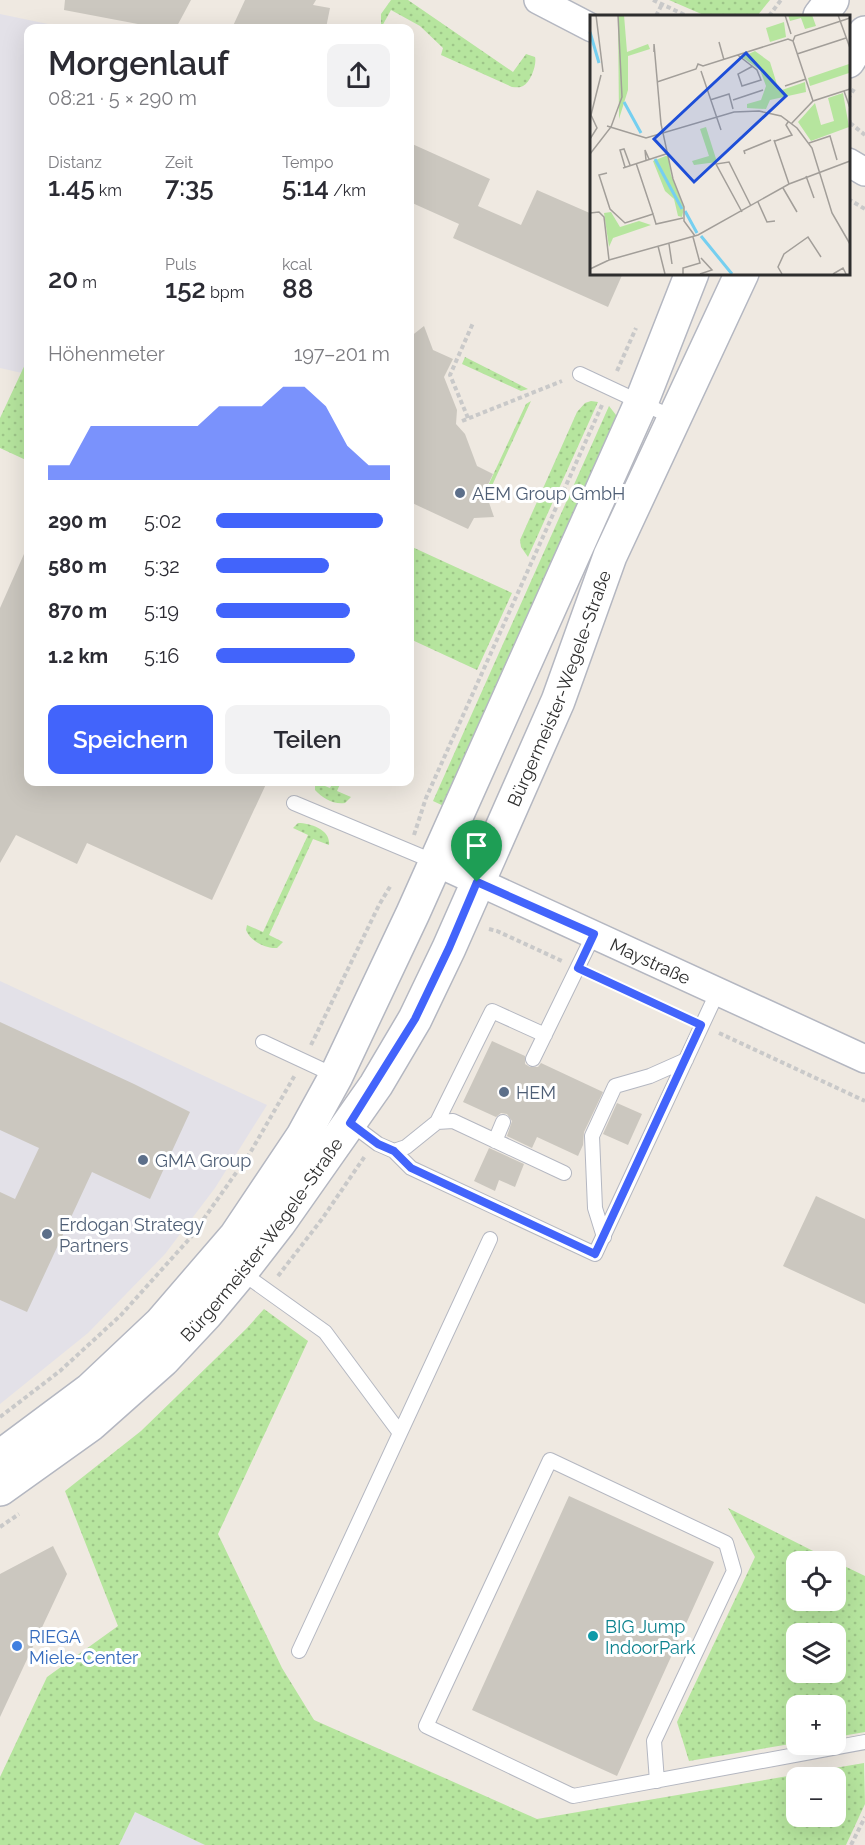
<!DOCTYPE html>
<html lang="de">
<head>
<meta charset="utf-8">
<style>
	body { margin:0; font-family:Raleway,sans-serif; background:#f2f2f3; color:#2b2b33; height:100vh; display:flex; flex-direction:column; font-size:22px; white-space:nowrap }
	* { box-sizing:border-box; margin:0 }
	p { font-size:20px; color:#7c7c81 }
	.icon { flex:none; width:33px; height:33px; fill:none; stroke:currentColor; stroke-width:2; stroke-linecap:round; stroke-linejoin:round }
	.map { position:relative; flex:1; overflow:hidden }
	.panel { position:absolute; left:24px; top:24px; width:390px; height:762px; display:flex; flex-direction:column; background:#fff; border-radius:12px; box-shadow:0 6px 24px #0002 }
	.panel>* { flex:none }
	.controls { position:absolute; left:786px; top:1551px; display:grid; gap:12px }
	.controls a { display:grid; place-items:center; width:60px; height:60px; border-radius:12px; background:#fff; box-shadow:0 6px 24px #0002; font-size:30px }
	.pin { position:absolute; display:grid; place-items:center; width:51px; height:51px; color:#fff; margin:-62px -26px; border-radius:50% 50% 50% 0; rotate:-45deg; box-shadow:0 0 6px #0007 }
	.pin .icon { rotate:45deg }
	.round { display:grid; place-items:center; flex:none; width:63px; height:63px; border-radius:12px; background:#f2f2f3 }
	.headline { display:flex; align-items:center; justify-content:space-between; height:102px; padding:0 24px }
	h1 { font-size:33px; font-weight:600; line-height:45px }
	.metrics { display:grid; grid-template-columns:repeat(3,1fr); gap:9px; height:102px; padding:6px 24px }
	.metrics div { display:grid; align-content:center }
	.metrics b { font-size:26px; font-weight:600 }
	.metrics small { font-size:16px; font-weight:400 }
	.metrics p { font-size:16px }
	.chart { height:168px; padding:12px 24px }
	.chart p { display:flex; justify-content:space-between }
	.chart svg { width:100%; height:108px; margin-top:6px; fill:#4264fb; opacity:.7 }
	.button { display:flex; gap:12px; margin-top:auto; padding:12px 24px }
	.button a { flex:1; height:69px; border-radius:12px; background:#4264fb; color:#fff; font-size:24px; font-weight:600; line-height:69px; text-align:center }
	.button a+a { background:#f2f2f3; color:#2b2b33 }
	ul { padding:0 24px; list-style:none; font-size:20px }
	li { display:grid; grid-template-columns:96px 72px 1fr; align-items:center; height:45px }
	li i { height:15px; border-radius:8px; background:#4264fb }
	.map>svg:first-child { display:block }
</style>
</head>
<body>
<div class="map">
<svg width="865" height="1845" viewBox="0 0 865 1845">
	<defs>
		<pattern id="grass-dots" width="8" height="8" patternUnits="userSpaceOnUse" patternTransform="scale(1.5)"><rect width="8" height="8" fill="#b6e59e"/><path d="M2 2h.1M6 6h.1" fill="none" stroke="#9dc588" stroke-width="1.8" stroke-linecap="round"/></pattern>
	</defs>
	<rect width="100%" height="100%" fill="#efe9e1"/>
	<path fill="#e3e1e8" d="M 0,14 L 67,28 L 28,28 L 28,358 L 22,373 L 0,368 Z
		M 0,981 L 267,1105 L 215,1188 L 165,1254 L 88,1333 L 0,1404 Z
		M 135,1811 L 205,1845 L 119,1845 Z"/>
	<path fill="url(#grass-dots)" fill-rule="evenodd" d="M 391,0 L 408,0 L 513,72 L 526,54 L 535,57 C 537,64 531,82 523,86 C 520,88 516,87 512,87 L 441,55 L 443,48 L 420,26 L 391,10 L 381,28 L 381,14 Z
		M 669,0 L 770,0 L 757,16 L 706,16 Z
		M 465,357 L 528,389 L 521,391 L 462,364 Z
		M 28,358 L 28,461 L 0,448 L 0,418 Z
		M 531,401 L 490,490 L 486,490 L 526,404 Z
		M 591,401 L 598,402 L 528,557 L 521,547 L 520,540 L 577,412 L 585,403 Z
		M 609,406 L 616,415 L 618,420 L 448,808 L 433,801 Z
		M 410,546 L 512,593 L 477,670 L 410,639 Z
		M 315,782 L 330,788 L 333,782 L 341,782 L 337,791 L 351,797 L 345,803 C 334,805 322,798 315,790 Z
		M 298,823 C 311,823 331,830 329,845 L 313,839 L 269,935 L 283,942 L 277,948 C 266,949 250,941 246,930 L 247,925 L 263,932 L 308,835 L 293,828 Z
		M 264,1309 L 308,1341 L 218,1534 L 282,1668 L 314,1720 L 537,1819 L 864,1763 L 865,1804 L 846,1845 L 205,1845 L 135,1812 L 119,1845 L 0,1845 L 0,1777 L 47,1677 L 118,1626 L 65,1491 L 141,1431 L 246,1329 ZM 796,1778 L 836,1778 L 836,1816 L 796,1816 Z
		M 728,1508 L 835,1562 L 796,1562 L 796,1600 L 836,1600 L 836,1562 L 865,1576 L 865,1732 L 836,1737 L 836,1706 L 796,1706 L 796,1743 L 689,1761 L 677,1722 L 755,1557 ZM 796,1634 L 836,1634 L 836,1672 L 796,1672 Z"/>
	<path fill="#cbc7bf" d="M 65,0 L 191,0 L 176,28 L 159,28 L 64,10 Z
		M 245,0 L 316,0 L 313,5 L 330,8 L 326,28 L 232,28 Z
		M 410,143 L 490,179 L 478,206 L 521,225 L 537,190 L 592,214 L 592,273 L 623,273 L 608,307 L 453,238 L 459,224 L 410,202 Z
		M 424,326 L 433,350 L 453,359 L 444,377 L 457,410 L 456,424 L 465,434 L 477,466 L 493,474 L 485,491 L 494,517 L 474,518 L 468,529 L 410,502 L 410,337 Z
		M 28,545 L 28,782 L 267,782 L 212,900 L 87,843 L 77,864 L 16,835 L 0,863 L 0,608 Z
		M 0,1022 L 134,1084 L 190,1112 L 150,1199 L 92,1172 L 27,1312 L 0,1300 L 0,1192 L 15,1199 L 39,1148 L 0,1130 Z
		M 492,1041 L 525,1056 L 525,1064 L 530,1067 L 538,1067 L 541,1063 L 603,1092 L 584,1132 L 583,1145 L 578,1156 L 537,1137 L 532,1148 L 507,1136 L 512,1121 L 507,1114 L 501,1113 L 496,1117 L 463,1102 Z
		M 617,1103 L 642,1114 L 628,1145 L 603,1134 Z
		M 489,1148 L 524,1164 L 515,1187 L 499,1180 L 495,1191 L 474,1181 Z
		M 816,1196 L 865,1219 L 865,1304 L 783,1266 Z
		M 569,1496 L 714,1562 L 617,1776 L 472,1710 Z
		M 53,1546 L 67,1574 L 0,1717 L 0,1574 Z"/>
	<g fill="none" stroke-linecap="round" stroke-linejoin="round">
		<defs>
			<path id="service" d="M 580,374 L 674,418
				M 294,803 L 435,862
				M 263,1042 L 336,1076
				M 533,1059 L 594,934
				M 437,1122 L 492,1011 L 545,1035
				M 350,1123 L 378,1144 L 394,1151 L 406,1147 L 437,1122 L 453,1121 L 564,1173
				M 495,1141 L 503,1122
				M 394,1151 L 411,1168 L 595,1254 L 718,991
				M 604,1237 L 595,1208 L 592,1136 L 615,1086 L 650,1076 L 686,1060
				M 241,1272 L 325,1332 L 400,1433
				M 299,1651 L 490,1239
				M 657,1781 L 654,1741 L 734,1571 L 726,1543 L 550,1460 L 426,1726 L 573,1796 L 865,1742"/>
			<g id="minor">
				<path d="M 538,0 L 592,28"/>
				<path d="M 848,162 L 865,172"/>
				<path id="s1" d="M 435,862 L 865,1059"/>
			</g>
			<g id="secondary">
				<path d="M 820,16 L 832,0"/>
				<path d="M 848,61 L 865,33"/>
				<path d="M 0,1457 L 90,1390 L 161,1323 L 236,1236 L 303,1136 L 336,1076 L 413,913 L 641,403 L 692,273"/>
				<path id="s2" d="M 0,1489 L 91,1424 L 163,1360 L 206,1314 L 241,1272 L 279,1223 L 376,1085 L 415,1019 L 449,948 L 558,701 L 610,556 L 742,273"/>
			</g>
		</defs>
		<use href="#service" stroke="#b4b7c1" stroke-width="16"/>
		<use href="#minor" stroke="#b4b7c1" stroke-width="30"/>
		<use href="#secondary" stroke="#b4b7c1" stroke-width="36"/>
		<path stroke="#c9c9c9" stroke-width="4" stroke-dasharray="4.5 3" stroke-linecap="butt" d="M 653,0 L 687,16
			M 656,16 L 662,4
			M 769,16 L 781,0
			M 848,99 L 854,89
			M 848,113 L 850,123 L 848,126
			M 850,123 L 865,135
			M 848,199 L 865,209
			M 617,371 L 636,328
			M 468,418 L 450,375 L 473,323
			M 462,421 L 562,381
			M 414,835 L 426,798 L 602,405
			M 489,929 L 497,931 L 562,961
			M 593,975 L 685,1017
			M 719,1033 L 865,1101
			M 311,1045 L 379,905 L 391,885
			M 278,1276 L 322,1219 L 365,1156
			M 0,1417 L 60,1371 L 121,1315 L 191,1237 L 250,1153 L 295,1075
			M 0,1527 L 19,1514
			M 851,1845 L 865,1817"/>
		<use href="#service" stroke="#fff" stroke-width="14"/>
		<use href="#minor" stroke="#fff" stroke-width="27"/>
		<use href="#secondary" stroke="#fff" stroke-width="33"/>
	</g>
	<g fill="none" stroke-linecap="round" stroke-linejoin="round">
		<defs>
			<path id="route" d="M 477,882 L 594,934 L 578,968 L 701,1025 L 595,1254 L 411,1168 L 394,1151 L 378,1144 L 350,1123 L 415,1019 L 449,948 Z"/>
		</defs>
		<use href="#route" stroke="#fff" stroke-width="12"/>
		<use href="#route" stroke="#4264fb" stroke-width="8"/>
	</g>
	<g fill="#5c6f8a" stroke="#fff" stroke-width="2">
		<circle cx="460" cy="493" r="6"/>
		<circle cx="504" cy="1092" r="6"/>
		<circle cx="143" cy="1160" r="6"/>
		<circle cx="47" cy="1234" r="6"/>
	</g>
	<circle fill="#0f9aa8" stroke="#fff" stroke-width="2" cx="593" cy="1636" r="6"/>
	<circle fill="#3f7fe0" stroke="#fff" stroke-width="2" cx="17" cy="1646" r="6"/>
	<g text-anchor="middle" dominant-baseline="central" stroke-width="6" stroke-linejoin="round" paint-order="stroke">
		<g font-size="18" fill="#4e5e75" stroke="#fff" text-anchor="start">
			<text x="472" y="493">AEM Group GmbH</text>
			<text x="516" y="1092">HEM</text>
			<text x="155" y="1160">GMA Group</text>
			<text x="59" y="1224">Erdogan Strategy<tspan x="59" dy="21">Partners</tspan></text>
		</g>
		<g font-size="18" fill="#2e2e2e" stroke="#fff">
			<text stroke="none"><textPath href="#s2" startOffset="994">Bürgermeister-Wegele-Straße</textPath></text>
			<text stroke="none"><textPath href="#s1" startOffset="237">Maystraße</textPath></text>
			<text stroke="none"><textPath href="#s2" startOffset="364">Bürgermeister-Wegele-Straße</textPath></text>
		</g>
		<g font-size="18" fill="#0d838f" stroke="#fff" text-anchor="start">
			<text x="605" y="1626">BIG Jump<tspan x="605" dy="21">IndoorPark</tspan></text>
		</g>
		<g font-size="18" fill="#366cbe" stroke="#fff" text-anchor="start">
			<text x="29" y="1636">RIEGA<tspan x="29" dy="21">Miele-Center</tspan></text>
		</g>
	</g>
	<g transform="translate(590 15)">
		<rect width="260" height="260" fill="#efe9e1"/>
		<path d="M 198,0 L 222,0 L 226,11 L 215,14 L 211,3 L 200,6 ZM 194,7 L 196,22 L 180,27 L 176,13 ZM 165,36 L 180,47 L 189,76 L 215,67 L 216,77 L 180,85 L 176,94 L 157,93 L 157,89 L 171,85 L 176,71 L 170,55 L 152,42 ZM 259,49 L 259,58 L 220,71 L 218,63 ZM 253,78 L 259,112 L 221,126 L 208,107 L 225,88 L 231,110 L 244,106 L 238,83 ZM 116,112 L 127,147 L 104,150 L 102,146 L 119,141 L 110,114 ZM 78,140 L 81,160 L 94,193 L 92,202 L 88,201 L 84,184 L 75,176 L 63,146 Z" fill="#b6e59e"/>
		<path d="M 28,0 L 34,0 L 37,37 L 58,29 L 60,34 L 38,41 L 38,75 L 29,104 ZM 21,197 L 30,212 L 49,206 L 61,210 L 23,223 L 19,232 L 14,198 Z" fill="#b6e59e"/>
		<path fill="none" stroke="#75cff0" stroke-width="3" d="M 0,17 L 9,48M 34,87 L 51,118M 65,144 L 92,194M 95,196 L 107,218M 111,221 L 142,259"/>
		<path fill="none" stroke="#a29e99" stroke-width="1.5" d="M 6,0 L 13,57M 195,0 L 201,19M 248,0 L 260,33M 203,26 L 223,86M 129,27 L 134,45M 64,37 L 64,29 L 71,109 L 83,164 L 94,192 L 94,206 L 105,221M 207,39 L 256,23M 148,40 L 149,41 L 167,55 L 171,65 L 152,71 L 148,59 L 163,51M 111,56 L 131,115M 67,67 L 106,54 L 108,49 L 113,51 L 198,24 L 203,26 L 205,21 L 260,3M 195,71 L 216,64M 254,76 L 260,93M 120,85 L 139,79 L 143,94M 143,85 L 173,75M 201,109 L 223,86 L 260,74M 17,111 L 56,123 L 144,97 L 169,96 L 191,101 L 207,113 L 222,133 L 242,198 L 260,229M 0,124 L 7,113 L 1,100 L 11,60M 184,125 L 199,169M 185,126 L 202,120 L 196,110 L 198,107M 219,128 L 240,121 L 247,145M 0,139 L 21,112 L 32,82 L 28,0M 155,139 L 154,136 L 181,125M 56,145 L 55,135 L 59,144M 35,152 L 30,135 L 34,134 L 40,150M 33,153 L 79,138M 17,158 L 9,160 L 20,194 L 35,208 L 57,201 L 63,199 L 46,148M 216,161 L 224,183M 193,173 L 207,197M 168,187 L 177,207 L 185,206M 152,197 L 126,149 L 139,147 L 161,191M 0,198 L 9,197 L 14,202 L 19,245M 63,199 L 66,209 L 93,203M 79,229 L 82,249M 68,231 L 75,259M 0,254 L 19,245 L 108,220 L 199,169 L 260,146M 93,259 L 93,253 L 110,248 L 103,222M 110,259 L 122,255 L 111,243M 192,259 L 188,252 L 194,239 L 218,222 L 231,242M 243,259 L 253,253 L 256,259"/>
		<path fill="#1d4ed8" fill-opacity="0.15" stroke="#1d4ed8" stroke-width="3" d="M 156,38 L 196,81 L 104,167 L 64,124 Z"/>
		<rect width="260" height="260" fill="none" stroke="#2e2e2e" stroke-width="3"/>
	</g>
</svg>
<div class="controls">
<a><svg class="icon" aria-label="locate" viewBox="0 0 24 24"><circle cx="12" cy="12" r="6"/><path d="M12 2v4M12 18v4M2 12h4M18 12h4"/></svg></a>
<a><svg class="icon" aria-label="layers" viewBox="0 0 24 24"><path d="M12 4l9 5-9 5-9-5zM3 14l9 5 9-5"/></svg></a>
<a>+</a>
<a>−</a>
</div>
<div class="pin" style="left:477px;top:882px;background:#1e9e55"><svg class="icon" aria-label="arrive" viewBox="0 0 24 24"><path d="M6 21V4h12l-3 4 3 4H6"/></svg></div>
<section class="panel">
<div class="headline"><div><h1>Morgenlauf</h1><p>08:21 · 5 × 290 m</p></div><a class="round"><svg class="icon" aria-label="share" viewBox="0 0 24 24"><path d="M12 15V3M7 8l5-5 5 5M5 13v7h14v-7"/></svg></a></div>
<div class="metrics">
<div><p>Distanz</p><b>1.45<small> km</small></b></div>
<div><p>Zeit</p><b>7:35</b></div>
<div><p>Tempo</p><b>5:14<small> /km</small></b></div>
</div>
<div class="metrics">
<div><b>20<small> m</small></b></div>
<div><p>Puls</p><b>152<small> bpm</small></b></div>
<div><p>kcal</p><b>88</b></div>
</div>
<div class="chart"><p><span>Höhenmeter</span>197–201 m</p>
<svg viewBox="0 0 160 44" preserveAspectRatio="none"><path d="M0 44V38L10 38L20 22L30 22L40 22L50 22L60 22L70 22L80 14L90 14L100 14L110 6L120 6L130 14L140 30L150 38L160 38V44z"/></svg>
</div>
<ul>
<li><b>290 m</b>5:02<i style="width:96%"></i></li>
<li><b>580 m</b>5:32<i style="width:65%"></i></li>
<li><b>870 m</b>5:19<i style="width:77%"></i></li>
<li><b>1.2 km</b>5:16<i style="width:80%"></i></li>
</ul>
<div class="button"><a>Speichern</a><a>Teilen</a></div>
</section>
</div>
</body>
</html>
